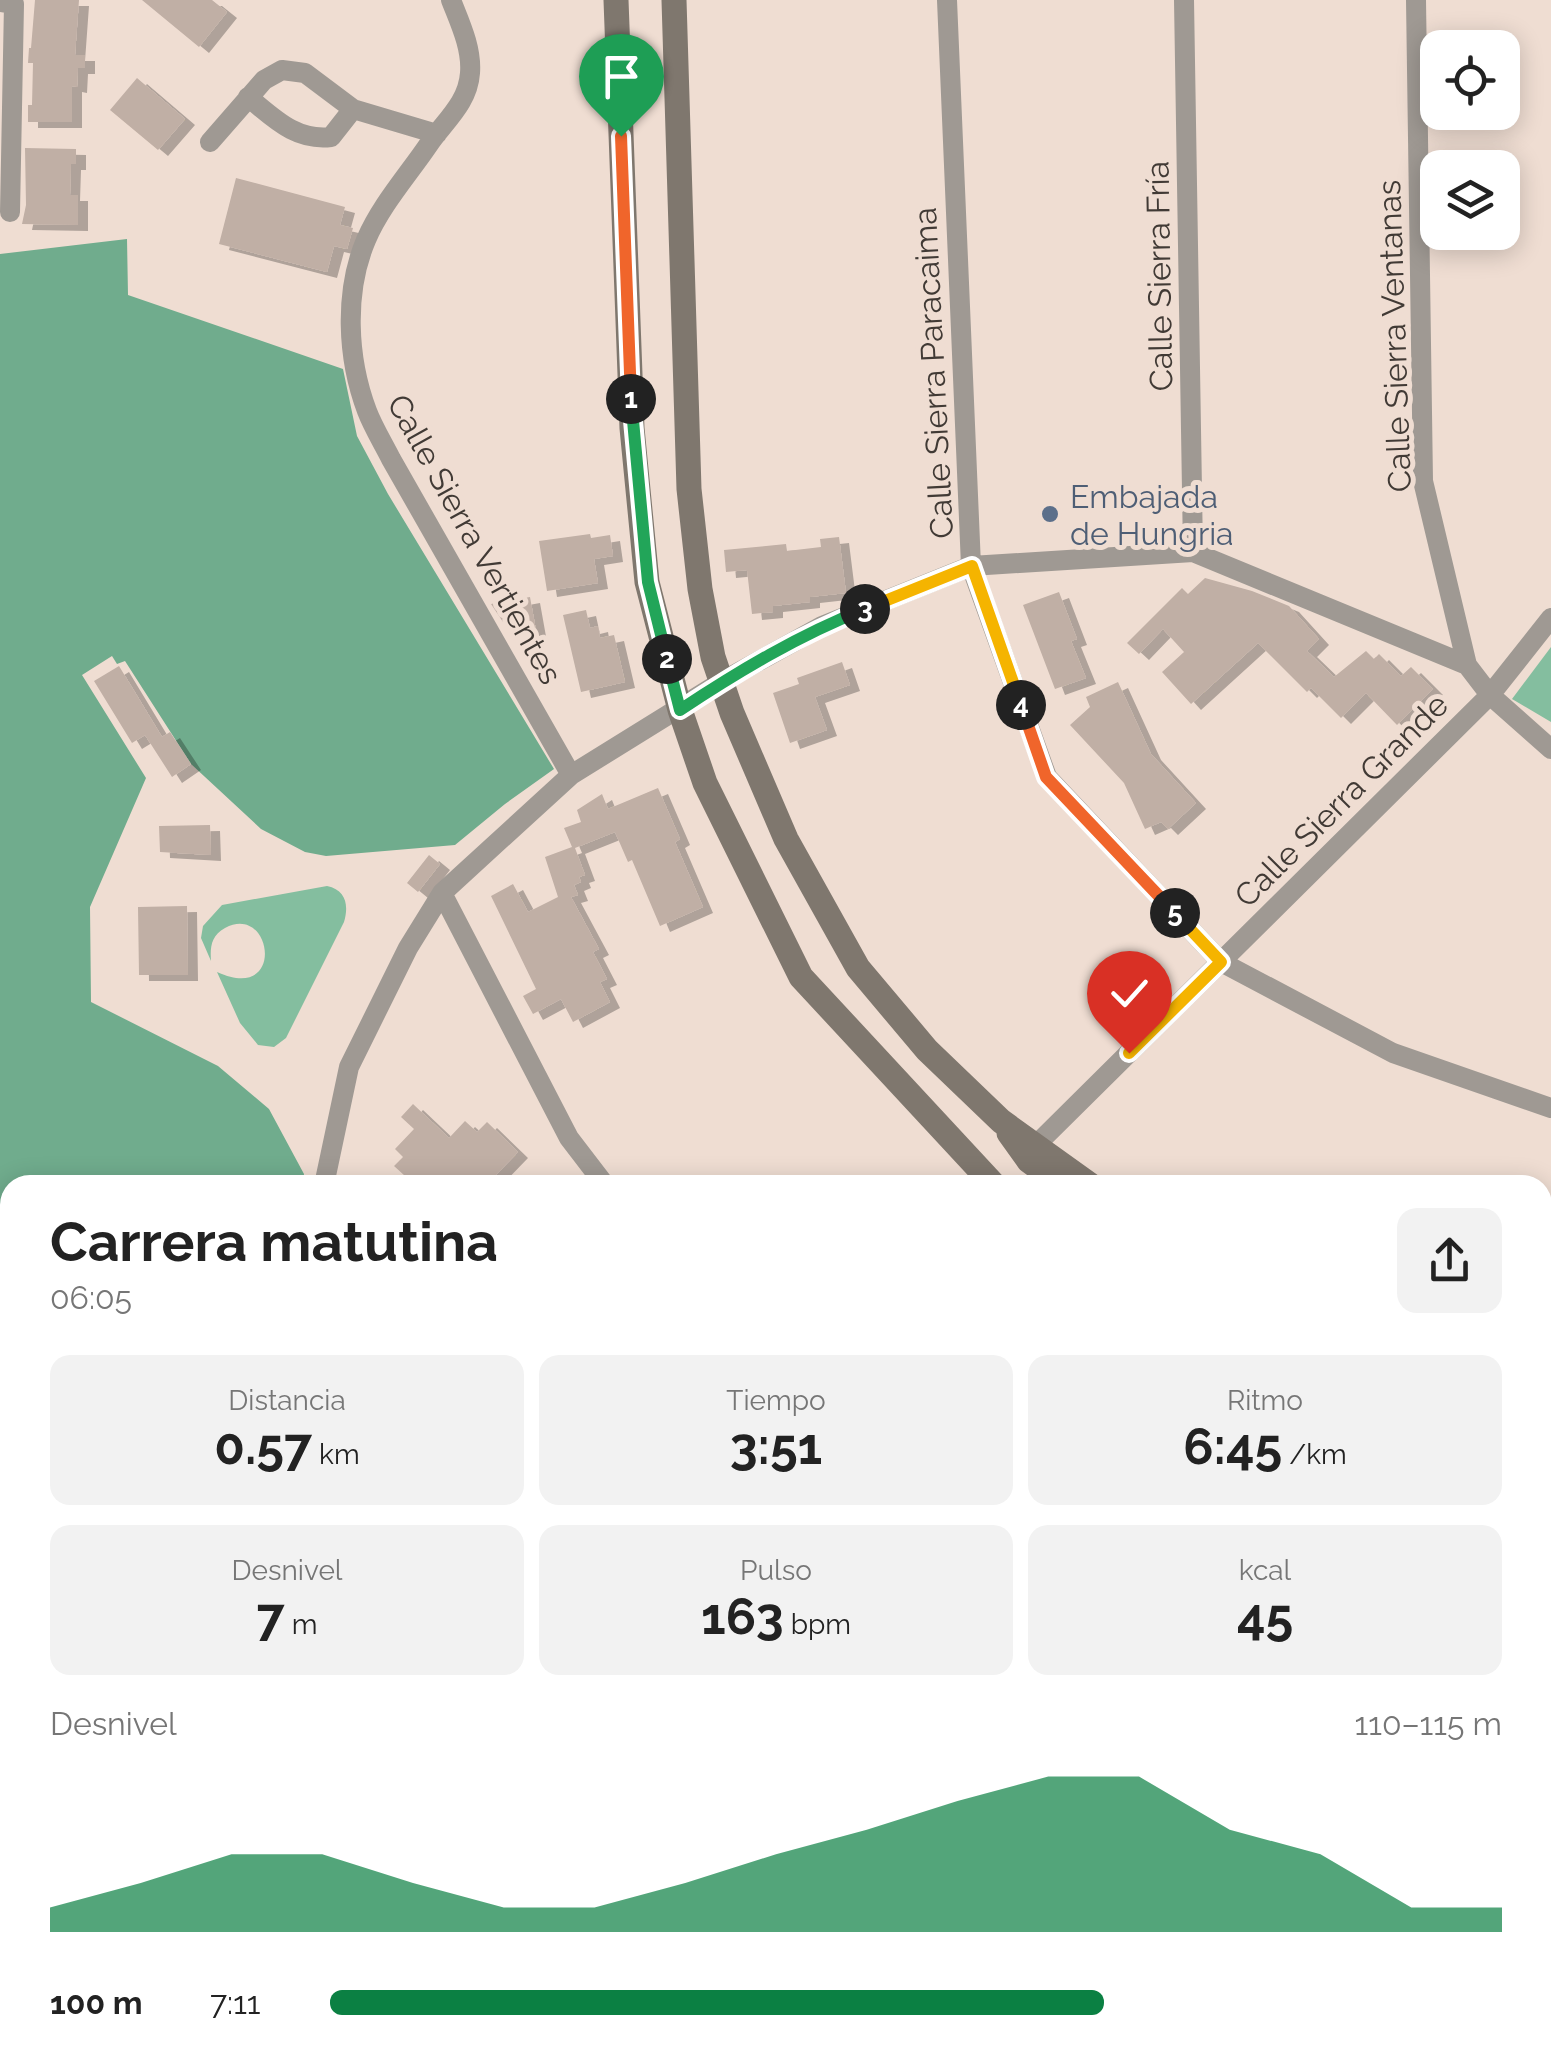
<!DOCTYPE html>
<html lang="es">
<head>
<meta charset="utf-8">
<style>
	body { margin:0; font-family:Raleway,sans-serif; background:#f2f2f2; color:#222; height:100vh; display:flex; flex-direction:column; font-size:38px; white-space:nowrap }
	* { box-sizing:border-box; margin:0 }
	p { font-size:32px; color:#767676 }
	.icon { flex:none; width:55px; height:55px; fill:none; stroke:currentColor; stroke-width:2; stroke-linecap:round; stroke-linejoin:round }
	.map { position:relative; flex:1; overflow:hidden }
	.sheet { position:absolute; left:0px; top:1175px; width:1552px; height:888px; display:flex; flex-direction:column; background:#fff; border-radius:30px 30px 0 0; box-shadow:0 5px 25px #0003 }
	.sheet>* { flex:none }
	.buttons { position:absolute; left:1420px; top:30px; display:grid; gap:20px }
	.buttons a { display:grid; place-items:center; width:100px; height:100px; border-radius:20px; background:#fff; box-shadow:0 5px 25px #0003; font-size:50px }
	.pin { position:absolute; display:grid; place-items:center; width:85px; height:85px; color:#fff; margin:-102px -42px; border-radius:50% 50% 50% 0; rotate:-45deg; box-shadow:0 0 10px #0007 }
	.pin .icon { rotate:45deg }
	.km { position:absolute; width:50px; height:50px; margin:-25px; border-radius:50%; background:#222; color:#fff; font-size:28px; line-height:50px; text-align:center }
	.round { display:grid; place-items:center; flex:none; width:105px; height:105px; border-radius:20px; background:#f2f2f2 }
	.head { display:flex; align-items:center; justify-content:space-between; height:170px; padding:0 50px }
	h1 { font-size:55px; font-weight:700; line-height:75px }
	.figures { display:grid; grid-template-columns:repeat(3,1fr); gap:15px; height:170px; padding:10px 50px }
	.figures div { display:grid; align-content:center; border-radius:20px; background:#f2f2f2; text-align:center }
	.figures b { font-size:50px; font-weight:700 }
	.figures small { font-size:28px; font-weight:400 }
	.figures p { font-size:28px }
	.chart { height:280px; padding:20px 50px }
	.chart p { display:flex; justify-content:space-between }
	.chart svg { width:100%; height:180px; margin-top:10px; fill:#0b8043; opacity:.7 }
	ul { padding:0 50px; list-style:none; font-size:32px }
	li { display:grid; grid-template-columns:160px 120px 1fr; align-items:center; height:75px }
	li i { height:25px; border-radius:12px; background:#0b8043 }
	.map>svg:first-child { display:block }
</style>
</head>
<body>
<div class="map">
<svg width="1551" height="2061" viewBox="0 0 1551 2061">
	<defs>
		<filter id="shadow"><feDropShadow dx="10" dy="6" stdDeviation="0" flood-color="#0004"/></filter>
	</defs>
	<rect width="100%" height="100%" fill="#efddd2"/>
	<path fill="#84be9f" d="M 1551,647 L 1551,722 L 1512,699 Z
		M 327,886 C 346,890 349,905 344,922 L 286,1038 L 274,1047 L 258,1045 L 240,1023 L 217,972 C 287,1004 272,902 225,928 C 211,936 210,947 211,961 L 201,938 L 203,926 L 222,905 Z
		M 1543,1278 L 1551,1279 L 1550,1357 L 1543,1358 Z
		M 0,1869 L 10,1880 L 10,1967 L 0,1976 Z"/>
	<path fill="#70ac8d" d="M 127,239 L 128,295 L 343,369 L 357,436 L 388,494 L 554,769 L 505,804 L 455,845 L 326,856 L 305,852 L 261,829 L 191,764 L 125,661 L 117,664 L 112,656 L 82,675 L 146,778 L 90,907 L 91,1002 L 218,1066 L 269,1109 L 304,1174 L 303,1185 L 10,1185 L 10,1544 L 0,1514 L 0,254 Z
		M 278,2052 L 280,2055 L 346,2053 L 341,2061 L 229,2061 L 231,2053 Z
		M 1092,2052 L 1327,2052 L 1327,2053 L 1325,2061 L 1086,2061 Z
		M 370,2053 L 447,2053 L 448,2061 L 370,2061 Z"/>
	<path fill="#c0afa5" filter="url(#shadow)" d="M 35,0 L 79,0 L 75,55 L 85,55 L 85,68 L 78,68 L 77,87 L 72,86 L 72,122 L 28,122 L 28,105 L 32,105 L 33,63 L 28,63 L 29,48 L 31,48 Z
		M 142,0 L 212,0 L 227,12 L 199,47 Z
		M 137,78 L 185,119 L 158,150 L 110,110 Z
		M 25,148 L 76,149 L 76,164 L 71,164 L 70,195 L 78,195 L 78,225 L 22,224 L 26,205 Z
		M 236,178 L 345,207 L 340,225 L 353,228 L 347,249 L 334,246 L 327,272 L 219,244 Z
		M 590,534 L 591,538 L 610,535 L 613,556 L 594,559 L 598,583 L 547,591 L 539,541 Z
		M 839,537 L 846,593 L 810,597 L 810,602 L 773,606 L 773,612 L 752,614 L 747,570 L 726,572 L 724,550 L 786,544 L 787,551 L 821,547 L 820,539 Z
		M 1205,578 L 1252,591 L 1289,606 L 1319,639 L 1307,651 L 1334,677 L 1366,651 L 1374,659 L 1379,654 L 1401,676 L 1411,667 L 1433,689 L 1397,725 L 1366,693 L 1341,718 L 1311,688 L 1307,692 L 1258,643 L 1191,704 L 1162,672 L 1184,652 L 1163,629 L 1139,654 L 1127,643 L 1182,588 L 1188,594 Z
		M 1059,592 L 1077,639 L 1071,641 L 1086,678 L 1055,689 L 1023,605 Z
		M 530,597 L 537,636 L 520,639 L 518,626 L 507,628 L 491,604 Z
		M 586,610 L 590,628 L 598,626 L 600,638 L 614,635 L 625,682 L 581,692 L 563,615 Z
		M 842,662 L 850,685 L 815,697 L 827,730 L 790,743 L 773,693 L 799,684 L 797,678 Z
		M 119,666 L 162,737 L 170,732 L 191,764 L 172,777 L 145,735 L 132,743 L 94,681 Z
		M 1118,682 L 1151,754 L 1196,803 L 1168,829 L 1161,822 L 1145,829 L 1124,783 L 1070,725 L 1090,707 L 1086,697 Z
		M 658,788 L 680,839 L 675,842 L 703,907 L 660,926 L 632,860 L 628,862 L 615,832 L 575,848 L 585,875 L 579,877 L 581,882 L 574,885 L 578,895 L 571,897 L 599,949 L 593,952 L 607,979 L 600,982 L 610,1002 L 573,1022 L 561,999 L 533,1014 L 523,996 L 536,989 L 491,896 L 513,884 L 528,912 L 558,897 L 545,857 L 572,847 L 564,828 L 581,822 L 577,810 L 602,794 L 608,809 Z
		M 210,825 L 211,855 L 160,852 L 159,826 Z
		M 429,855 L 440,864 L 418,892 L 407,883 Z
		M 187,906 L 188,975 L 139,975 L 138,907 Z
		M 413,1104 L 449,1138 L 465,1121 L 477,1132 L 487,1122 L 518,1152 L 486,1185 L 415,1185 L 394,1166 L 403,1157 L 395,1149 L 414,1129 L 401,1117 Z"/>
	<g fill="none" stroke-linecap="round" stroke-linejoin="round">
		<path stroke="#9f9993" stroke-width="10" d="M 108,2061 L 114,2052
			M 484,2061 L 493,2052"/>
		<path stroke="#9f9993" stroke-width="20" d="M 451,0 C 460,23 472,48 470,73 C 468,103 445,121 429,144 C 408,175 381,205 366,240 C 344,292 347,358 367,411 C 373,427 383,443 391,459 L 571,775
			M 947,0 L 971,566 L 1047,777 L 1221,962 L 1393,1053 L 1551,1108
			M 1184,0 L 1193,552
			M 1416,0 L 1423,481 L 1467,665
			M 0,2 L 14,4 L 10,212
			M 248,97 C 274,118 295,141 331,137 L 353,109
			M 210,142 L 264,80 L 282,70 L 305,73 L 353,109 L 437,134
			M 442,893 L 569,1138 L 605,1185
			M 1037,1144 L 1490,695 L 1551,618
			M 324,1185 L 349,1067 L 408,948 L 442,893 L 571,775 L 721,682 L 822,626 L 971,566 L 1193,552 L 1467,665 L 1490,695 L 1551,749
			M 1542,1266 L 1551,1268
			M 1542,1582 L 1551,1583
			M 0,1844 L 10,1850
			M 860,2061 L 867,2052"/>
		<path stroke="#7f776e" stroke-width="25" d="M 616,0 L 632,428 L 647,582 L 680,710 L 705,783 L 801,977 L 994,1185
			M 674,0 L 689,489 L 700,589 L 713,657 L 732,713 L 786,839 L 858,968 L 927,1050 L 1001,1121 L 1090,1185
			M 1009,1133 L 1029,1161 L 1062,1185
			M 1542,1398 L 1551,1399
			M 1542,1449 L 1551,1450
			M 0,1561 L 10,1591
			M 0,1642 L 10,1669
			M 1542,1681 L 1551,1645
			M 1542,1735 L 1551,1737
			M 662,2052 L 670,2061
			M 797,2052 L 799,2061
			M 615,2061 L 622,2052
			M 687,2061 L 694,2052"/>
	</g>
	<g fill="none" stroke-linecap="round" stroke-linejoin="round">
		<defs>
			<path id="split-1" d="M 621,136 L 631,399"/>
			<path id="split-2" d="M 631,399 L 648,582 L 667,659"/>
			<path id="split-3" d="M 667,659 L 680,710 C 739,671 799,635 865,609"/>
			<path id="split-4" d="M 865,609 L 972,566 L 1021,705"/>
			<path id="split-5" d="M 1021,705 L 1046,777 L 1175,913"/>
			<path id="split-6" d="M 1129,1053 L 1221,962 L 1175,913"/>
		</defs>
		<use href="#split-1" stroke="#fff" stroke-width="20"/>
		<use href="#split-2" stroke="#fff" stroke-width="20"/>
		<use href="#split-3" stroke="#fff" stroke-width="20"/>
		<use href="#split-4" stroke="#fff" stroke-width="20"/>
		<use href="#split-5" stroke="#fff" stroke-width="20"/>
		<use href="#split-6" stroke="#fff" stroke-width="20"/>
		<use href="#split-1" stroke="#f0652b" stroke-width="12"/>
		<use href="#split-2" stroke="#22a559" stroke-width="12"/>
		<use href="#split-3" stroke="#22a559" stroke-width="12"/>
		<use href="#split-4" stroke="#f5b400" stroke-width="12"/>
		<use href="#split-5" stroke="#f0652b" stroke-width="12"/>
		<use href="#split-6" stroke="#f5b400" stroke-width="12"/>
	</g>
	<circle fill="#5c6f8a" stroke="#efddd2" stroke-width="4" cx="1050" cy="514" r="10"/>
	<g text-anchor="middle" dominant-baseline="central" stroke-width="10" stroke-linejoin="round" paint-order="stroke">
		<g font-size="32" fill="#413a35" stroke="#efddd2">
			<text transform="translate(1159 276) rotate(-91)">Calle Sierra Fría</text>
			<text transform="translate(1394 336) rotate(-92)">Calle Sierra Ventanas</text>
			<text transform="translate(933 373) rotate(-93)">Calle Sierra Paracaima</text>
			<text transform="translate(475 539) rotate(61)">Calle Sierra Vertientes</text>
			<text transform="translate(1341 800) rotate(-45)">Calle Sierra Grande</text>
		</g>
		<g font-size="32" fill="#4e5e75" stroke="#efddd2" text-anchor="start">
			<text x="1070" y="496">Embajada<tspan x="1070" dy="37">de Hungria</tspan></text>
		</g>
	</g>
</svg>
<div class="buttons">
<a><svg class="icon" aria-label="locate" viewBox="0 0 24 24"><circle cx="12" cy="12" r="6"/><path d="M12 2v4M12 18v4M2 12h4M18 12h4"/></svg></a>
<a><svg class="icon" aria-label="layers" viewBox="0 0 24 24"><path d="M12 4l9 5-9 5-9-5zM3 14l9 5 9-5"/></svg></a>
</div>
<div class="pin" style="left:621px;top:136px;background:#1e9e55"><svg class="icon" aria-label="arrive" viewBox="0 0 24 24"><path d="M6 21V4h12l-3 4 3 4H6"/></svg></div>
<div class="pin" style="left:1129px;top:1053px;background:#d93025"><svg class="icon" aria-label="check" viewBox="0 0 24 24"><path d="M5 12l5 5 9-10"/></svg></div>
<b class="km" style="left:631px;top:399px">1</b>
<b class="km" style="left:667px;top:659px">2</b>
<b class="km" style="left:865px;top:609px">3</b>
<b class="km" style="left:1021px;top:705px">4</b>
<b class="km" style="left:1175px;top:913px">5</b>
<section class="sheet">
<div class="head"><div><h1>Carrera matutina</h1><p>06:05</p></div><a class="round"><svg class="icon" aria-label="share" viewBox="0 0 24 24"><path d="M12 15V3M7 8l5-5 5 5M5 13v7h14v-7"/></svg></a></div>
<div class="figures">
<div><p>Distancia</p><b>0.57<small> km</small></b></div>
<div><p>Tiempo</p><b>3:51</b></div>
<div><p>Ritmo</p><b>6:45<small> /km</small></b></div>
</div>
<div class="figures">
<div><p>Desnivel</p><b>7<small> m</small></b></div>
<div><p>Pulso</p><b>163<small> bpm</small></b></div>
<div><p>kcal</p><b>45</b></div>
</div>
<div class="chart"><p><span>Desnivel</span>110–115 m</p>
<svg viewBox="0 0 160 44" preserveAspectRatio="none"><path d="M0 44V38L10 32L20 25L30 25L40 32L50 38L60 38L70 32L80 25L90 19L100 12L110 6L120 6L130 19L140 25L150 38L160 38V44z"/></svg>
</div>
<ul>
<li><b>100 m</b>7:11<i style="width:66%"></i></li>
</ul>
</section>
</div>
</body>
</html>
